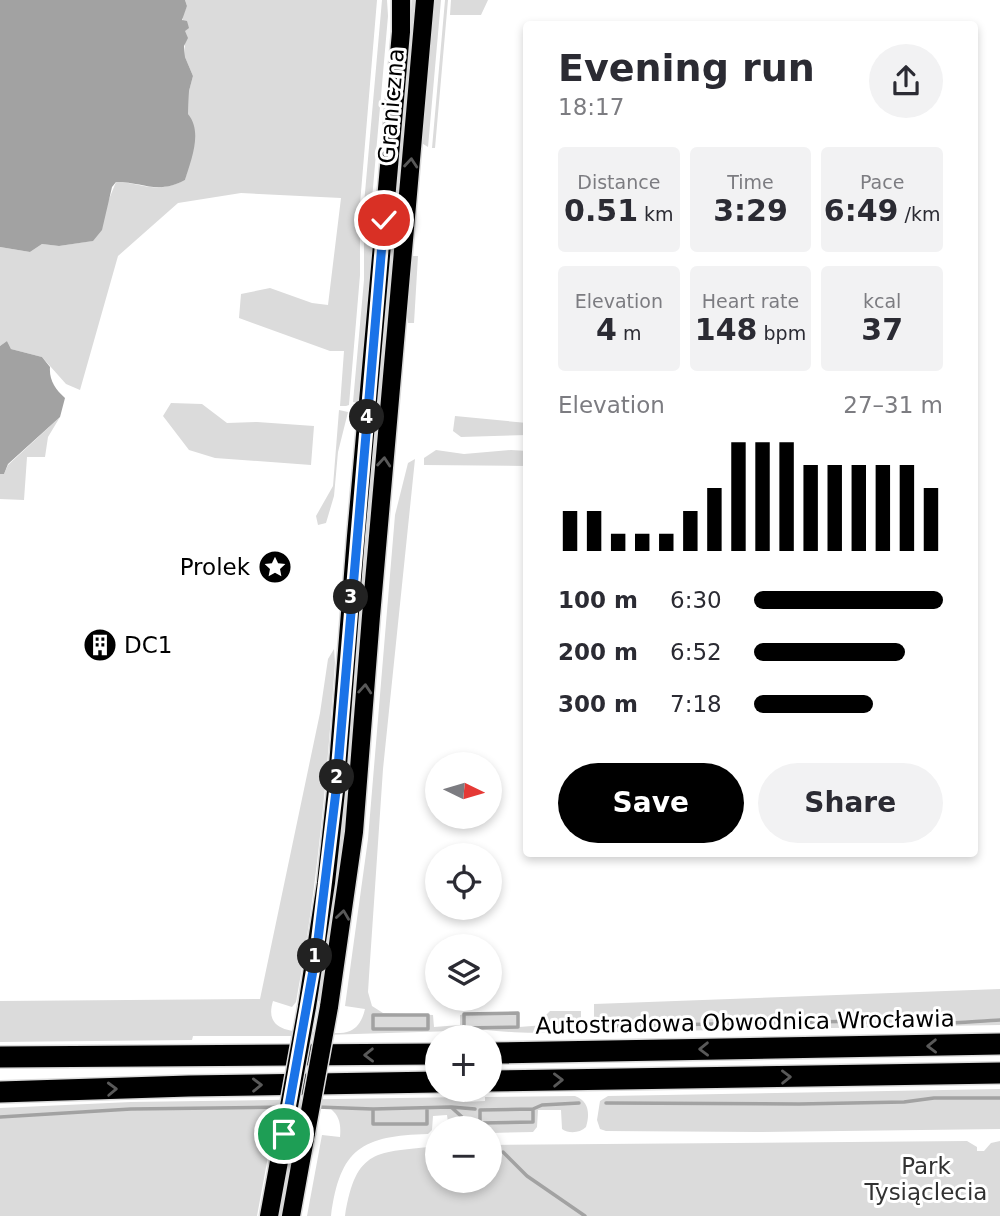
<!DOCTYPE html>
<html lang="en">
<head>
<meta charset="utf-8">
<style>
	body { margin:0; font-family:"DejaVu Sans",sans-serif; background:#f2f2f3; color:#2b2b33; height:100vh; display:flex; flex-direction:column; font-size:26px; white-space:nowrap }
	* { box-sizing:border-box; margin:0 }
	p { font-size:23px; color:#7c7c81 }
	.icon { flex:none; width:38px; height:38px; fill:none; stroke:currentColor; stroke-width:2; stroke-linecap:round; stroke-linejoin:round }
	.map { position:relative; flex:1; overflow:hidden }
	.details { position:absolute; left:523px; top:21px; width:455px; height:836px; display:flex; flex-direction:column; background:#fff; border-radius:7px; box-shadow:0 4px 10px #0003 }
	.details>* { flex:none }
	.needle { width:46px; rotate:95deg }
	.buttons { position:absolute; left:425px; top:752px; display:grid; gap:14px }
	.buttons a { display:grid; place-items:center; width:77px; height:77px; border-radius:50%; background:#fff; box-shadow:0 4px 10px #0003; font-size:35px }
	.pin { position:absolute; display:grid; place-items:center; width:60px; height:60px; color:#fff; margin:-30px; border:4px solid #fff; border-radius:50%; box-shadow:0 2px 7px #0007 }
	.km { position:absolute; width:35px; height:35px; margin:-18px; border-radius:50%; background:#222; color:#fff; font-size:19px; line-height:35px; text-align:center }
	.round { display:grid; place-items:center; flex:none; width:74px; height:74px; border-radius:37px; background:#f2f2f3 }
	.summary { display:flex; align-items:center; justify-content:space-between; height:119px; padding:0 35px }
	h1 { font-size:38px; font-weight:600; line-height:52px }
	.figures { display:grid; grid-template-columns:repeat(3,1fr); gap:10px; height:119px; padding:7px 35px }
	.figures div { display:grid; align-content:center; border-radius:7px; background:#f2f2f3; text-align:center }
	.figures b { font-size:30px; font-weight:600 }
	.figures small { font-size:19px; font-weight:400 }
	.figures p { font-size:19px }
	.chart { height:196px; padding:14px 35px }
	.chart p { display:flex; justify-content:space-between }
	.chart svg { width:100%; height:126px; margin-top:7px; stroke:#000; stroke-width:6 }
	.primary-button { display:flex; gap:14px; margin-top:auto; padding:14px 35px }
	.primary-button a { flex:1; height:80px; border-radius:42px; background:#000; color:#fff; font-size:28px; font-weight:600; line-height:80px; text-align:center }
	.primary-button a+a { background:#f2f2f3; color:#2b2b33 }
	ul { padding:0 35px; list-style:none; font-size:23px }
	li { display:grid; grid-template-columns:112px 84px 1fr; align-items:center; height:52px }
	li i { height:18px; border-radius:9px; background:#000 }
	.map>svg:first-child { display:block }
</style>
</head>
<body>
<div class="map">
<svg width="1000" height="1216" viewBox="0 0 1000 1216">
	<rect width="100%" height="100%" fill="#fff"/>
	<path fill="#dbdbdb" d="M 185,0 L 377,0 L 360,204 L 360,275 L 349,405 L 346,406 L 340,406 L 344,351 L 330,351 L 239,318 L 241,294 L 270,288 L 312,303 L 328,305 L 341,198 L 241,193 L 178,203 L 118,256 L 80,390 L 66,384 L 42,357 L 11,349 L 7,341 L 0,346 L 0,247 L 30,252 L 42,244 L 59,246 L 92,241 L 116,182 C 145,183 156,195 185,180 L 195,136 L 188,114 L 189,91 L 193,76 L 185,57 L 185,30 L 182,16 L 187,6 Z
		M 382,0 L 387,0 L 388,16 L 372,199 L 372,272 L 360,404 L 353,402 L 364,280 L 364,204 Z
		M 412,0 L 418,0 L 382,406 L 375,405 Z
		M 433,0 L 441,0 L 428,147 L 420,142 Z
		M 445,0 L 448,0 L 435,148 L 432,148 Z
		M 451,0 L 488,0 L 481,15 L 450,15 Z
		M 413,256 L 418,256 L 414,323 L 408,323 L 406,310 L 410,258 Z
		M 171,403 L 202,404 L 227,423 L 257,422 L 314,426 L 311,465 L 215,458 L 189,450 L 163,416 Z
		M 339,410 L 348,412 L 338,452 L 334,496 L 326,523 L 318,525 L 316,516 L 333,486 Z
		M 455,416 L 527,423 L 527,435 L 461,437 L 453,431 Z
		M 60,417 L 48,437 L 45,457 L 27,457 L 24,500 L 0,499 L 0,474 L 4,474 L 8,465 Z
		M 374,419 L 381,420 L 346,833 L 322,1001 L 315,1001 Z
		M 436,450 L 464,454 L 511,450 L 527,451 L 527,466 L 424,465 L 424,458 Z
		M 415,459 L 383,769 L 369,976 L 368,992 L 372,1006 L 383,1013 L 433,1015 L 434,1027 L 460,1025 L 460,1015 L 464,1014 L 518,1013 L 519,1027 L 545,1025 L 546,1015 L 550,1011 L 581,1011 L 581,1025 C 564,1037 507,1032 486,1030 L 290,1036 L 193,1036 L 192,1040 L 0,1042 L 0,1001 L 260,999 L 320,713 L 328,659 L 334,649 L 335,663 C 327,777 317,890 296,1002 L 292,1007 L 273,1001 C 263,1033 296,1032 317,1032 C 327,1032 340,1035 350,1031 C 359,1027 363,1018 365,1009 L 345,1006 L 368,839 L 395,515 L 408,463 Z
		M 1000,989 L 1000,1025 L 608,1032 L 594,1017 L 594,1004 Z
		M 1000,1089 L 1000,1129 L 757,1132 L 606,1131 L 600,1129 L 597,1120 L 600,1101 L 608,1096 Z
		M 575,1096 C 589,1101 590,1114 586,1127 C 580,1133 569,1134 562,1129 L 561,1110 L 538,1110 L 537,1127 L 533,1132 L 490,1133 L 490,1129 L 449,1129 L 447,1115 L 433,1116 L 432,1130 L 428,1134 C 362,1136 340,1148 331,1216 L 307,1216 L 322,1135 L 340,1137 C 341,1125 340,1117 331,1109 C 309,1107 257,1100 254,1130 L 272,1135 L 257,1216 L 0,1216 L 0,1108 L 131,1102 L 466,1097 L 466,1102 L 485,1101 L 485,1097 Z
		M 291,1139 L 298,1139 L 283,1216 L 277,1216 Z
		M 967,1141 L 977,1147 L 977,1151 L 984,1151 L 991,1143 L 1000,1141 L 1000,1216 L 345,1216 C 356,1147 377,1153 437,1146 L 438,1181 L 490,1181 L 490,1145 Z"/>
	<path fill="#a2a2a2" d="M 0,0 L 185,0 L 187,6 L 182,20 L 187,21 L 189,28 L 185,31 L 188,38 L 184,46 L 185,57 L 193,76 L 189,91 L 188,114 C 203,132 191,160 185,180 C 156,195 145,182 116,182 L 112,187 L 102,230 L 93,241 L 59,246 L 42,244 L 30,252 L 0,247 Z
		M 7,341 L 11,349 L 42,357 L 50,367 C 49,380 55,389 65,398 L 60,417 L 8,464 L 4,474 L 0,474 L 0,346 Z"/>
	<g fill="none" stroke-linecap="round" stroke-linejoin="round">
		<path stroke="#a2a2a2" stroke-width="3.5" d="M 518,1013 L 518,1027 L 464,1028 L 464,1014 Z
			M 373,1015 L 428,1015 L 428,1029 L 373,1029 Z
			M 614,1026 L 863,1021 C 881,1030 974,1021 1000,1020
			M 606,1103 L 799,1104 L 904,1102 L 934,1098 L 1000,1098
			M 317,1107 L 373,1109
			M 533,1109 L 533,1122 L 480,1123 L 480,1110 Z
			M 533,1109 L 542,1105 L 579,1103
			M 427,1110 L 427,1124 L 373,1124 L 373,1109 L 451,1107
			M 0,1117 L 131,1109 L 285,1107
			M 472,1126 L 451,1107 L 475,1109
			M 503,1152 L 527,1176 L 585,1216"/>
		<defs>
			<path id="major" d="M 307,1007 L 326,883 L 336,791 L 356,536 L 401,32 L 401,0
				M 329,1007 L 354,832 L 371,616 L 425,0
				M 269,1216 L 284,1134
				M 291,1216 L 306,1133"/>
			<path id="highway" d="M 490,1053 L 1000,1044
				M 0,1057 L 438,1054
				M 490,1081 L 1000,1073
				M 0,1092 L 189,1086 L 438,1082"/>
		</defs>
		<use href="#major" stroke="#dbdbdb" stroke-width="21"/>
		<use href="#highway" stroke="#dbdbdb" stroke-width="24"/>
		<use href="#major" stroke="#000" stroke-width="18"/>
		<use href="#highway" stroke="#000" stroke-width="21"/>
		<defs>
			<path id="major-bridge" d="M 306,1133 L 329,1007
				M 284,1134 L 307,1007"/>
		</defs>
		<use href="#major-bridge" stroke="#dbdbdb" stroke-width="21" stroke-linecap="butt"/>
		<use href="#major-bridge" stroke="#000" stroke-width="18"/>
	</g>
	<defs><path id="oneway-chevron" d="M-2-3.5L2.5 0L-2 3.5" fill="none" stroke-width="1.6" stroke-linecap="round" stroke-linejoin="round" transform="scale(1.75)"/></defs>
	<g stroke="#595959">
		<use href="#oneway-chevron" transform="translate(411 163) rotate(-85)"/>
		<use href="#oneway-chevron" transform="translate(384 462) rotate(-85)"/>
		<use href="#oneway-chevron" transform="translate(365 689) rotate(-86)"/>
		<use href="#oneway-chevron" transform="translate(343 915) rotate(-82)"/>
		<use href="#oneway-chevron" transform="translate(932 1046) rotate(179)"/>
		<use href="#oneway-chevron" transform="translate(704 1049) rotate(179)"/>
		<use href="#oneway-chevron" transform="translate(369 1055) rotate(179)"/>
		<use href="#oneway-chevron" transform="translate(786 1077) rotate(-1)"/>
		<use href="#oneway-chevron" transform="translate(558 1080) rotate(-1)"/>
		<use href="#oneway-chevron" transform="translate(257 1085) rotate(-1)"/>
		<use href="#oneway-chevron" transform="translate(112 1089) rotate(-2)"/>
	</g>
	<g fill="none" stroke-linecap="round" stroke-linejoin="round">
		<defs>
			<path id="route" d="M 284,1134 L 317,948 L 336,791 L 384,220"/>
		</defs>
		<use href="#route" stroke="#fff" stroke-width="14"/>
		<use href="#route" stroke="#1a73e8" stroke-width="9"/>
	</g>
	<defs>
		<symbol id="sight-disc" viewBox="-11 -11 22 22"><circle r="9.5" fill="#000" stroke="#fff"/><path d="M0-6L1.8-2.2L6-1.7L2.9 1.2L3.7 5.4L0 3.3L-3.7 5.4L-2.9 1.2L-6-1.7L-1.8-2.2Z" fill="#fff"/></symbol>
		<symbol id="building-disc" viewBox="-11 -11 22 22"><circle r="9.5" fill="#000" stroke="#fff"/><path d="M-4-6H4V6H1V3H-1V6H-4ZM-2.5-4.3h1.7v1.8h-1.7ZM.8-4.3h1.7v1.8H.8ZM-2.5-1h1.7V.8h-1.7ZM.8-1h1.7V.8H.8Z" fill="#fff"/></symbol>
	</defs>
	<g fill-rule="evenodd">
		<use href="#sight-disc" x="256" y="548" width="38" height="38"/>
		<use href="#building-disc" x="81" y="626" width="38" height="38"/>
	</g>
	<g text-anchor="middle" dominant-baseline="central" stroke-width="6" stroke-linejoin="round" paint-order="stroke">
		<g font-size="23" fill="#000" stroke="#fff">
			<text transform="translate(391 106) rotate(-85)">Graniczna</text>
			<text transform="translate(745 1022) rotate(-1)">Autostradowa Obwodnica Wrocławia</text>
		</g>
		<g font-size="23" fill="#000" stroke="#fff" text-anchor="end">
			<text x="250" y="567">Prolek</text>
			<text x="124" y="645" text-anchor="start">DC1</text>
		</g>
		<g font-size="23" fill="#323232" stroke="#fff">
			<text x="926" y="1166">Park<tspan x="926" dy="26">Tysiąclecia</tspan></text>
		</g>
	</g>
</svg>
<div class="buttons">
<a><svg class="needle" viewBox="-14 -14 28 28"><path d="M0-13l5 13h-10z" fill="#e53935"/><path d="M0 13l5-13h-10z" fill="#7c7c81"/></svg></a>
<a><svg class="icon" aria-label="locate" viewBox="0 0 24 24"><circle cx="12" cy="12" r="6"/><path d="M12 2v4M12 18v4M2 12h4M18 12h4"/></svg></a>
<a><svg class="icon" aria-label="layers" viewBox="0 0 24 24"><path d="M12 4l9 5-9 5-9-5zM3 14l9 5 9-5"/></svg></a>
<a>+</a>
<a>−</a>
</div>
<div class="pin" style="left:284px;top:1134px;background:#1e9e55"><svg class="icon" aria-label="arrive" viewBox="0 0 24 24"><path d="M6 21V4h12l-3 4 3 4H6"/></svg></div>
<div class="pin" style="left:384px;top:220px;background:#d93025"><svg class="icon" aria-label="check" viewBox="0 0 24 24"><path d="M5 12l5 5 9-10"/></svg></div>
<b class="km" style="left:315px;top:956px">1</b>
<b class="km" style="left:337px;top:777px">2</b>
<b class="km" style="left:351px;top:597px">3</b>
<b class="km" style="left:367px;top:417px">4</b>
<section class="details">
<div class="summary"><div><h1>Evening run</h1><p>18:17</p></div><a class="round"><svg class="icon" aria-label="share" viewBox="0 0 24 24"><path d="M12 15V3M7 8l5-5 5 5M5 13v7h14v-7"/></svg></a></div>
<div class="figures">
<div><p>Distance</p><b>0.51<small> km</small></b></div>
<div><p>Time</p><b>3:29</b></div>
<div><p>Pace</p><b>6:49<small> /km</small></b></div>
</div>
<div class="figures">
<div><p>Elevation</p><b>4<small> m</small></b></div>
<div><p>Heart rate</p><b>148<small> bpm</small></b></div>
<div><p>kcal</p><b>37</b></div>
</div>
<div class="chart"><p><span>Elevation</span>27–31 m</p>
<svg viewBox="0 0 160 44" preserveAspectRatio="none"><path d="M5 44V30M15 44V30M25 44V38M35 44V38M45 44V38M55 44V30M65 44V22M75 44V6M85 44V6M95 44V6M105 44V14M115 44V14M125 44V14M135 44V14M145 44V14M155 44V22"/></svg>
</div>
<ul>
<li><b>100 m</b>6:30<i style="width:100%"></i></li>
<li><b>200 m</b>6:52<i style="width:80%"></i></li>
<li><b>300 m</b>7:18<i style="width:63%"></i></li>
</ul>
<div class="primary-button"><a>Save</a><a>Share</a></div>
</section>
</div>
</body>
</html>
